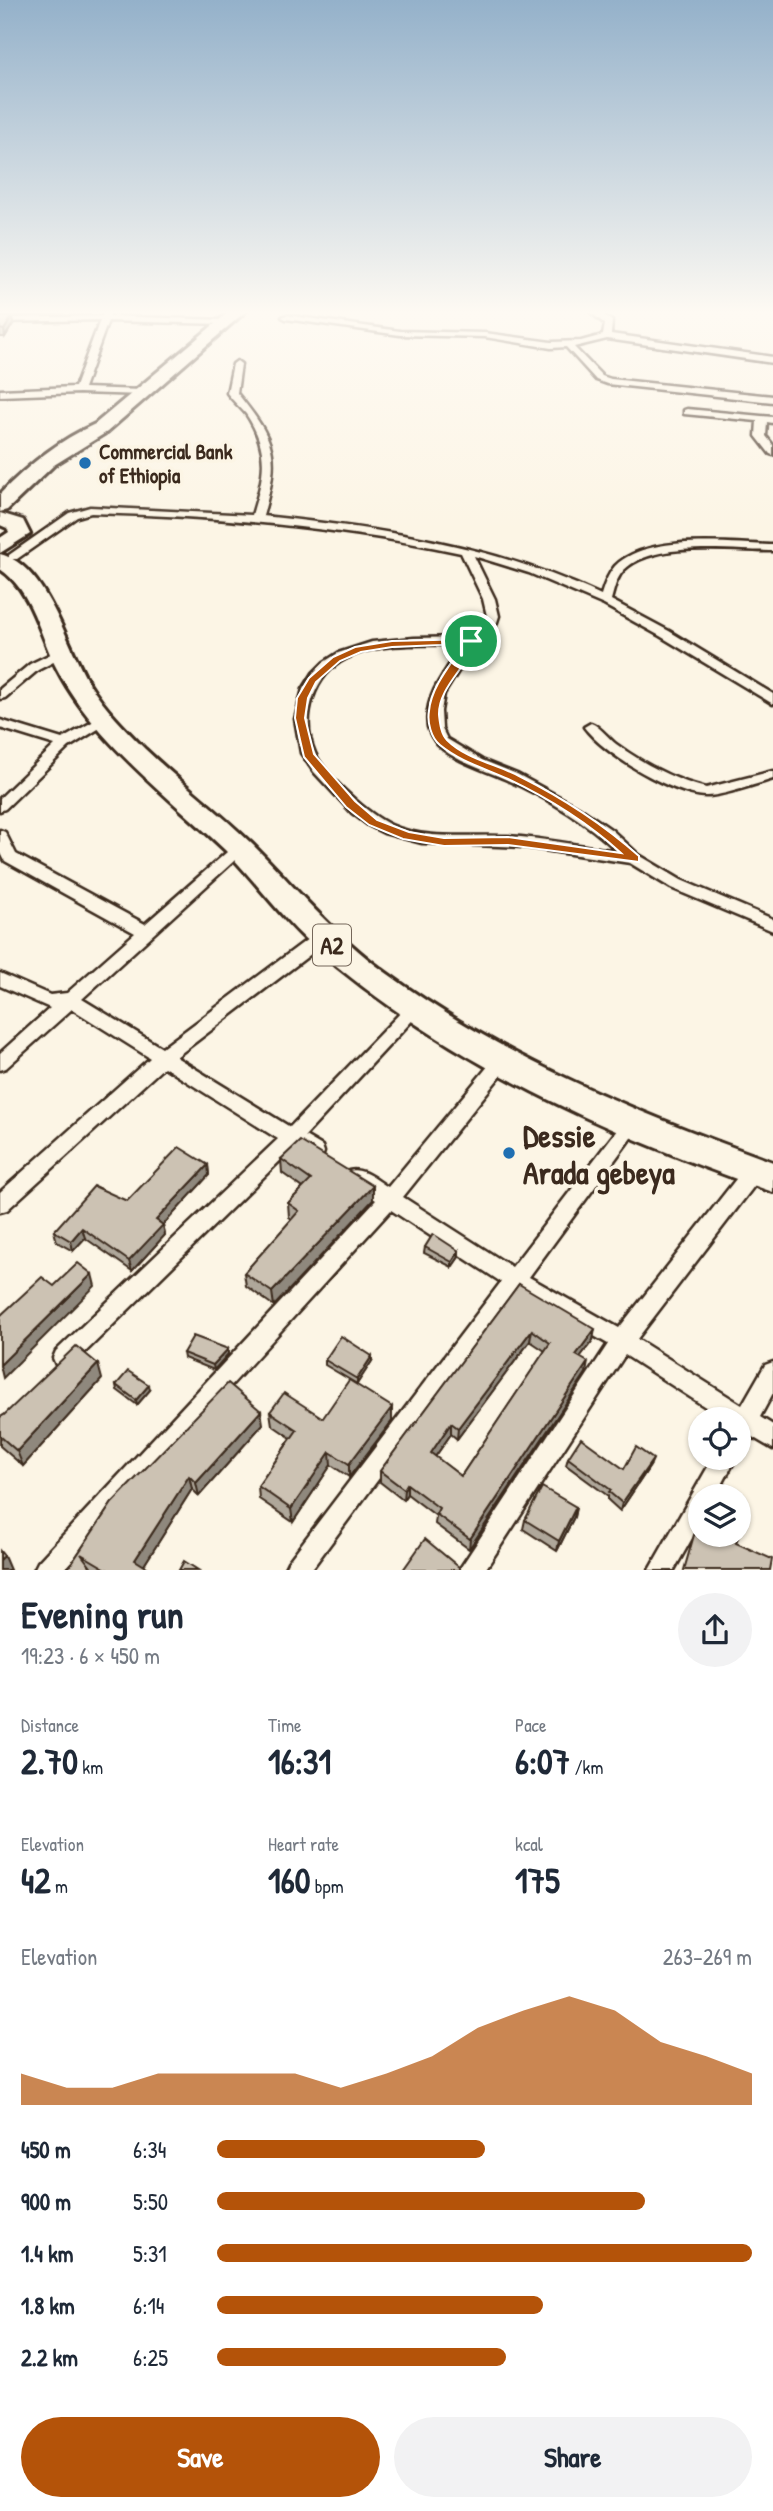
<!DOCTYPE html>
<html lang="en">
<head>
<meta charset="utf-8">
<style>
	body { margin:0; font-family:"Patrick Hand",sans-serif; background:#f2f2f3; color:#1f2937; height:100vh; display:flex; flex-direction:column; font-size:26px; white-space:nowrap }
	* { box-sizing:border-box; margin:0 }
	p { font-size:23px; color:#747a83 }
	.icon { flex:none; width:38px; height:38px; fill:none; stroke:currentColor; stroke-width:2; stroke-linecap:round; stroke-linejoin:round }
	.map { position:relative; height:1570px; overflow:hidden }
	.details { display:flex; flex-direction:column; background:#fff; flex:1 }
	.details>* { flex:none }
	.buttons { position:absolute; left:688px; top:1407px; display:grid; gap:14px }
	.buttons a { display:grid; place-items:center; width:63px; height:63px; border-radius:50%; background:#fff; box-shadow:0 2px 5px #0004; font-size:35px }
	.pin { position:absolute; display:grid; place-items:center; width:60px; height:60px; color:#fff; margin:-30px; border:4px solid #fff; border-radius:50%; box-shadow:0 2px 7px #0007 }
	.round { display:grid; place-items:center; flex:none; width:74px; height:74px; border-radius:37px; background:#f2f2f3 }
	.head { display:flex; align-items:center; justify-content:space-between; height:119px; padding:0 21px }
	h1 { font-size:38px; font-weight:700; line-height:52px }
	.stats { display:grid; grid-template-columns:repeat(3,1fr); gap:10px; height:119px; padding:7px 21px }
	.stats div { display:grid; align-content:center }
	.stats b { font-size:35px; font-weight:700 }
	.stats small { font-size:19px; font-weight:400 }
	.stats p { font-size:19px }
	.chart { height:196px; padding:14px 21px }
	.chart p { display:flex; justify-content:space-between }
	.chart svg { width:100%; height:126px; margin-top:7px; fill:#b45309; opacity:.7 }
	.primary-button { display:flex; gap:14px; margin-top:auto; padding:14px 21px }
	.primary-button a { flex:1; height:80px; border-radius:42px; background:#b45309; color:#fff; font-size:28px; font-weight:700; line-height:80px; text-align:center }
	.primary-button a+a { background:#f2f2f3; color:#1f2937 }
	ul { padding:0 21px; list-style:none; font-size:23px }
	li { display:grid; grid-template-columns:112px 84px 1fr; align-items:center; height:52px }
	li i { height:18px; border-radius:9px; background:#b45309 }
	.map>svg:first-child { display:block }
</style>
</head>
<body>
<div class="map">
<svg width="773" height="1570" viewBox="0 0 773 1570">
	<rect width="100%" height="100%" fill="#fcf5e5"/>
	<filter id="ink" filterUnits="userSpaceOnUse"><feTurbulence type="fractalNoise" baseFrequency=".0143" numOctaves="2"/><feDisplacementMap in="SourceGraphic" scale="14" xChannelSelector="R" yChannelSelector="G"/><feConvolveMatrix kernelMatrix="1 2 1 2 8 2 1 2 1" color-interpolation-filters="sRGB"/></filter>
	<g filter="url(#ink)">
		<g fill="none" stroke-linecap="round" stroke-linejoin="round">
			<defs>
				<path id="street" d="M 104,311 L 110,311 L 110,316 L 225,320 L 229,322 L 225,324 L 108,321 L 84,388 L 142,390 L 147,393 L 145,395 L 79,393 L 0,396 L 0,390 L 75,387 L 100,320 L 0,322 L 0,318 L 102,316 Z
					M 589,311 L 598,311 L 612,321 L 611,334 L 773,357 L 773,363 L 607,339 L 574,347 L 602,376 L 611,379 L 773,396 L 773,402 L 607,384 L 596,380 L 566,347 L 551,348 L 485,337 L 400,335 L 286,319 L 282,317 L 286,315 L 400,331 L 485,333 L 551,342 L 581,341 L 603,335 L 605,324 Z
					M 237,361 L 241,364 L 237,393 C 277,442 280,455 263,516 C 378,528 495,545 601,595 C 604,585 608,574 615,566 C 647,533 731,544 773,545 L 773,551 C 732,551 655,540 624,570 C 616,578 614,590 611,600 L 669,631 L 773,694 L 773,704 L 660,636 L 604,605 L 529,573 L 474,556 L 495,599 L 499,616 L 495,628 L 476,643 L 444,694 L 441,711 L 442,729 L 447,739 L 482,760 L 517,774 L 580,808 L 612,830 L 639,855 L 681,880 L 773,919 L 773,931 L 671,888 L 630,863 L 524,847 L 422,843 L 384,833 L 368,825 L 352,813 L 314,772 L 301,753 L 295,719 L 303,689 L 313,673 L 324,662 L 338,653 L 372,642 L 414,638 L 468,637 L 485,624 L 487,616 L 483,599 L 461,553 C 339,527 215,516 91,513 L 77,517 L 17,559 L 9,559 L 9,555 L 69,513 L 90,507 L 252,515 C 264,475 271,452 246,414 C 240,407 233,401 227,393 L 233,364 ZM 463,645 C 447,669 423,696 428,727 C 429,732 434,741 438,745 C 456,762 483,769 505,779 C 545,797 586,821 617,851 C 581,846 544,838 507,836 C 469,834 427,841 391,825 C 369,815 325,776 315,753 C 300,718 313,675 347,658 C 382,641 425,645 463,645 Z
					M 687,409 L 773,417 L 773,423 L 767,422 L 766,436 L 773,445 L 773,455 L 770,454 L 756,436 L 757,421 L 684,414 L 684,410 Z
					M 61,649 L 67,653 L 65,656 L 38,670 L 5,698 L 0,699 L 0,689 L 30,664 Z
					M 103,716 L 108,717 L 110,720 L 108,723 L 69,747 L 5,809 L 0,811 L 0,798 L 55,745 L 0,728 L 0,720 L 62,739 Z
					M 591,723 C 600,726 608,738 616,744 C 642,763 674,780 706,788 L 773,771 L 773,779 C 756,784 720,797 705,796 C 671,794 604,754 584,727 Z
					M 0,830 L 5,832 L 16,854 L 145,924 L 235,845 L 245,845 L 247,848 L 245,851 L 82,999 L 162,1048 L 316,933 L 328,933 L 330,937 L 328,941 L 176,1057 L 290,1127 L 408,1005 L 414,1004 L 420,1005 L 422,1010 L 305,1136 L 322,1146 L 324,1152 L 322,1158 L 315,1160 L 293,1148 L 72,1365 L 64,1368 L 56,1365 L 53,1358 L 56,1351 L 278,1139 L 164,1067 L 7,1210 L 0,1212 L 0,1192 L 150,1058 L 72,1009 L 6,1068 L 0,1070 L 0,1053 L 50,1008 L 0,986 L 0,973 L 50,995 L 67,993 L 135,933 L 5,861 L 0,851 Z
					M 500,1057 L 506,1059 L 509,1064 L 506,1069 L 403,1197 L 512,1267 L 624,1121 L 630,1118 L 636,1121 L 639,1126 L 636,1131 L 529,1277 L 619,1328 L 747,1165 L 754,1163 L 761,1165 L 763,1171 L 761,1177 L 637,1339 L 742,1405 L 765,1365 L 773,1362 L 773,1393 L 760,1417 L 773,1425 L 773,1449 L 749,1435 L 746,1441 L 738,1444 L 738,1419 L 724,1419 L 625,1355 L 485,1570 L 459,1570 L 608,1344 L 517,1292 L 311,1570 L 284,1570 L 288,1562 L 501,1282 L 391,1210 L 63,1570 L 34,1570 L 38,1562 L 376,1200 L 349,1183 L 347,1177 L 349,1171 C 363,1167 376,1180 388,1187 L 494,1059 Z
					M 713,1458 L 736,1458 L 716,1496 L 700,1496 L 700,1524 L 674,1570 L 649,1570 Z"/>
				<path id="highway" d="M 230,311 L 246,311 L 107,432 L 54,465 L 7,510 L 0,512 L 0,494 C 27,466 59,440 95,424 Z
					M 0,513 L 23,520 L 30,534 L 0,553 L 0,538 L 9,532 L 7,528 L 0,525 Z
					M 0,554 C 47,565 67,648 90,685 C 105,709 125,729 145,749 C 180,782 218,811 252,844 C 296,888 334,935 385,972 C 502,1058 637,1113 773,1162 L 773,1192 C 608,1134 448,1063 314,947 C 281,918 256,881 225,850 C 187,814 145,780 109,741 C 89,719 71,696 57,669 C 40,636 32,590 0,569 Z"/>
			</defs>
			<use href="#street" stroke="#3b2a1e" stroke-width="5"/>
			<use href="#highway" stroke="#3b2a1e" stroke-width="6"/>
			<use href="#street" fill="#fcf5e5" fill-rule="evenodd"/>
			<use href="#highway" fill="#fcf5e5" fill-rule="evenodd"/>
		</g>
		<path fill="#afa79a" stroke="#3b2a1e" stroke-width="2" fill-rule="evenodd" d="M 0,311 L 64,311 L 63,314 L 0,316 Z
			M 0,317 L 12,317 L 13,324 L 5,337 L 0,337 Z
			M 281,1159 L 373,1186 L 373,1200 L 274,1306 L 246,1286 L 244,1273 L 292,1219 L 289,1217 L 288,1203 L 303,1188 L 282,1173 Z
			M 208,1165 L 209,1175 L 163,1225 L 165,1235 L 132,1271 L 85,1238 L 73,1251 L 57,1242 L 54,1231 L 127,1201 Z
			M 425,1247 L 459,1251 L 459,1257 L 452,1267 L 424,1253 Z
			M 519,1284 L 593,1340 L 580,1357 L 586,1373 L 469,1549 L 435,1524 L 436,1516 L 407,1494 L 403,1500 L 380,1482 L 380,1471 ZM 530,1341 L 545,1351 L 461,1476 L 435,1457 L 451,1434 L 457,1439 Z
			M 228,1349 L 228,1354 L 214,1370 L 184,1358 L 183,1353 Z
			M 325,1360 L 372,1361 L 357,1384 L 325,1365 Z
			M 102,1379 L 23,1466 L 0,1446 L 0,1417 Z
			M 116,1385 L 150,1390 L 137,1405 L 117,1390 Z
			M 392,1407 L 392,1421 L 349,1477 L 331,1465 L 293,1522 L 259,1499 L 258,1486 L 291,1438 L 272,1425 L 270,1412 L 323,1418 Z
			M 263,1424 L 199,1496 L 192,1489 L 144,1565 L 151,1570 L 67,1570 L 112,1503 Z
			M 568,1458 L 624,1469 L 650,1466 L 620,1511 L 608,1500 L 608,1496 L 566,1465 Z
			M 576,1507 L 574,1517 L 557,1551 L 523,1529 L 525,1520 Z"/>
		<path fill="#8f887d" stroke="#3b2a1e" stroke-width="2" d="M 12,317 L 13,324 L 5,337 L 4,330 Z
			M 208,1165 L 209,1175 L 163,1225 L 165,1235 L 132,1271 L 129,1261 L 156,1220 Z
			M 373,1186 L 373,1200 L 274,1306 L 272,1292 Z
			M 82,1228 L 85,1238 L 73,1251 L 71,1241 Z
			M 459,1251 L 459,1257 L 452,1267 L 452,1262 Z
			M 92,1274 L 95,1286 L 3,1378 L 0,1365 Z
			M 595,1329 L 593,1340 L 574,1365 L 576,1355 Z
			M 532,1330 L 530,1341 L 457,1439 L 458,1428 Z
			M 228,1349 L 228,1354 L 214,1370 L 213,1365 Z
			M 372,1356 L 372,1361 L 357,1384 L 357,1379 Z
			M 588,1362 L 586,1373 L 469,1549 L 470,1539 Z
			M 98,1364 L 102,1379 L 23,1466 L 17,1451 Z
			M 149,1385 L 150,1390 L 137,1405 L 136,1400 Z
			M 392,1407 L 392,1421 L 349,1477 L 349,1464 Z
			M 261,1411 L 263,1424 L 199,1496 L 196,1483 Z
			M 451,1423 L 451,1434 L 430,1464 L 431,1453 Z
			M 330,1452 L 331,1465 L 293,1522 L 291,1509 Z
			M 653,1459 L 650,1466 L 620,1511 L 622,1503 Z
			M 189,1476 L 192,1489 L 141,1570 L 135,1560 Z
			M 407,1484 L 407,1494 L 403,1500 L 404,1489 Z
			M 576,1507 L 574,1517 L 557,1551 L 559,1541 Z
			M 4,1556 L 10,1570 L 0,1570 L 0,1560 Z"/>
		<path fill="#ccc2b3" stroke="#3b2a1e" stroke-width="2" fill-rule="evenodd" d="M 0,317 L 12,317 L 4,330 L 0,329 Z
			M 300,1141 L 373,1186 L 272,1292 L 244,1273 L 299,1211 L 288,1203 L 311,1180 L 281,1159 Z
			M 179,1147 L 208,1165 L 156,1220 L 163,1225 L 129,1261 L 82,1228 L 71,1241 L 54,1231 L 94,1186 L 127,1201 Z
			M 433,1234 L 459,1251 L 452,1262 L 425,1247 Z
			M 78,1263 L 92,1274 L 0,1365 L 0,1316 L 42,1277 L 54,1286 Z
			M 519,1284 L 595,1329 L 576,1355 L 588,1362 L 470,1539 L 436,1514 L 439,1508 L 407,1484 L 404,1489 L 380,1471 ZM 532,1330 L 550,1343 L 461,1476 L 431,1453 L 451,1423 L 458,1428 Z
			M 193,1336 L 228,1349 L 213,1365 L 183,1353 Z
			M 341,1336 L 372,1356 L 357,1379 L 325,1360 Z
			M 76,1346 L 98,1364 L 17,1451 L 0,1436 L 0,1417 L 4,1415 Z
			M 128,1371 L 149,1385 L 136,1400 L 116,1385 Z
			M 349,1380 L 392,1407 L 349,1464 L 330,1452 L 291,1509 L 258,1486 L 297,1430 L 270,1412 L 284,1393 L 323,1418 Z
			M 228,1383 L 261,1411 L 196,1483 L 189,1476 L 135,1560 L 151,1570 L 108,1570 L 81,1554 L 93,1570 L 67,1570 L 112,1503 Z
			M 581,1438 L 624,1469 L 636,1447 L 653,1459 L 622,1503 L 609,1492 L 611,1490 L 568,1458 Z
			M 542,1487 L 576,1507 L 559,1541 L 525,1520 Z
			M 738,1512 L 746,1516 L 736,1543 L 772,1559 L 770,1570 L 684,1570 L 694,1535 L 699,1526 L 700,1527 L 700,1535 L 738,1535 Z
			M 425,1539 L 460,1568 L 460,1570 L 403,1570 Z
			M 0,1551 L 4,1556 L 0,1560 Z
			M 184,1561 L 198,1570 L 179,1570 Z"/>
	</g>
	<linearGradient id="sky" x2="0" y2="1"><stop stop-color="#94b1ca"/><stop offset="0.59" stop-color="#fefaf3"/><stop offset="1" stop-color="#fefaf3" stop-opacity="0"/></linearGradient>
	<rect width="773" height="530" fill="url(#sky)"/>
	<path fill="#b45309" stroke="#fff" stroke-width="2" fill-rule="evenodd" d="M 474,639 C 474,662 438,685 439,715 C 440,723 441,734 447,740 C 466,759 496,764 519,776 C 563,798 602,823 639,856 L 639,862 L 508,845 L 444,846 L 403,839 L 369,825 L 346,807 L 304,757 L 295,718 L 297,698 L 309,678 L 333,657 L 355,647 L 392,641 ZM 464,644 C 451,664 431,687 429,711 C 427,722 431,738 440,745 C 461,762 484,768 508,779 C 548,798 588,823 621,853 L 508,837 L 444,838 L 409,832 L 377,820 L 355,801 L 314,754 L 305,718 L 308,698 L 316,682 L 340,661 L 361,652 L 392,647 Z"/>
	<g fill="#1f6fb2" stroke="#fcf5e5" stroke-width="2.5">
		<circle cx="85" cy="463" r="7"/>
		<circle cx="509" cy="1153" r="7"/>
	</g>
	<g text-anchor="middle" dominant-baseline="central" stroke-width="7" stroke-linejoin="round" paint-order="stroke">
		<g font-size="21" font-weight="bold" fill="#3b2a1e" stroke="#fcf5e5" text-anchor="start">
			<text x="99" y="451">Commercial Bank<tspan x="99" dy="24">of Ethiopia</tspan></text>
		</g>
		<rect fill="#fcf5e5" stroke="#75675a" stroke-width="2" x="313" y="924.5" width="38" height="41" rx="5"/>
		<g font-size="24" font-weight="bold" fill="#3b2a1e">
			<text x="332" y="945">A2</text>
		</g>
		<g font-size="32" font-weight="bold" fill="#3b2a1e" stroke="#fcf5e5" text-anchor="start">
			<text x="523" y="1135">Dessie<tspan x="523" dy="37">Arada gebeya</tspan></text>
		</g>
	</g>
</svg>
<div class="buttons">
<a><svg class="icon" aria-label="locate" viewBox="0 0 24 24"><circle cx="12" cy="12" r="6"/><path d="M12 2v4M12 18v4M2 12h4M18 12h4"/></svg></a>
<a><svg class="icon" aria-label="layers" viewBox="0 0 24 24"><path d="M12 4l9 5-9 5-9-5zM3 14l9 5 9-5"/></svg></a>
</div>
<div class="pin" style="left:471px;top:641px;background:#1e9e55"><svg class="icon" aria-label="arrive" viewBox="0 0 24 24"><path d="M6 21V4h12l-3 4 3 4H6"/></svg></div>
</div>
<section class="details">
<div class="head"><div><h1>Evening run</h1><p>19:23 · 6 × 450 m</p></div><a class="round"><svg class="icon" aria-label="share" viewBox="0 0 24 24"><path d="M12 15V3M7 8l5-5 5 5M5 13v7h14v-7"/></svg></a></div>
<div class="stats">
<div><p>Distance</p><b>2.70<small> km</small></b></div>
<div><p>Time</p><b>16:31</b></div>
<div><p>Pace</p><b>6:07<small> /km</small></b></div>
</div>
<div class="stats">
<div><p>Elevation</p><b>42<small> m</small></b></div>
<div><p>Heart rate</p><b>160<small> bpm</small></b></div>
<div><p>kcal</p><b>175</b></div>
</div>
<div class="chart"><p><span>Elevation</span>263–269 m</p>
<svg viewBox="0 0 160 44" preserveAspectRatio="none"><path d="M0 44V33L10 38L20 38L30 33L40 33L50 33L60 33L70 38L80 33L90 27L100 17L110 11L120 6L130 11L140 22L150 27L160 33V44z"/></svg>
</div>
<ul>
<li><b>450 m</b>6:34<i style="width:50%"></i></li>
<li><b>900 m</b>5:50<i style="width:80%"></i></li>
<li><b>1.4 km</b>5:31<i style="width:100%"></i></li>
<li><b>1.8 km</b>6:14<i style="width:61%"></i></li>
<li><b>2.2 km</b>6:25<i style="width:54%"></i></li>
</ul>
<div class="primary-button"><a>Save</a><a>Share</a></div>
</section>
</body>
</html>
